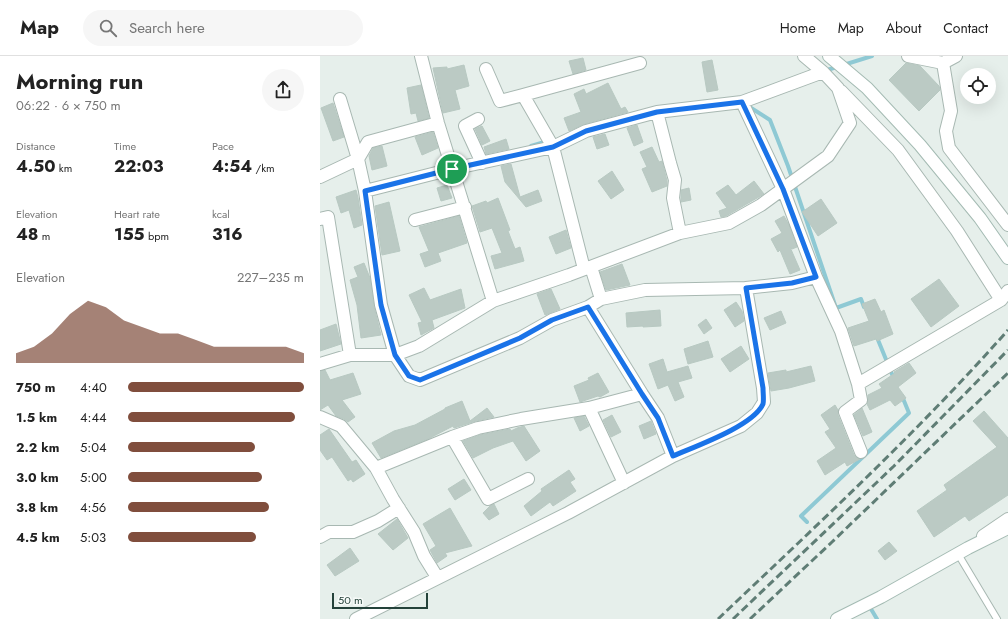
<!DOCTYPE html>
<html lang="en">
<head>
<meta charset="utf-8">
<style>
	body { margin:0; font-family:Jost,sans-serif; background:#f6f6f6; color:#222; height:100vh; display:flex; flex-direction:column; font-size:15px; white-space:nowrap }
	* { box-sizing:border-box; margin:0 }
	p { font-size:13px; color:#767676 }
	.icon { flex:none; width:22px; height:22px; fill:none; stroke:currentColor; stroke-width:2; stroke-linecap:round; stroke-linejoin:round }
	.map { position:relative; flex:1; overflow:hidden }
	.sheet { display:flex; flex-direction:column; background:#fff; width:320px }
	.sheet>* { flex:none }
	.buttons { position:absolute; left:640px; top:12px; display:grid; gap:8px }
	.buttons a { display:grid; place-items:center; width:36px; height:36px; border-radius:50%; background:#fff; box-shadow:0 4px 16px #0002; font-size:20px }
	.scale { position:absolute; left:12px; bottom:10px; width:96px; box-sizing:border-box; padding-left:4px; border:2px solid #24423a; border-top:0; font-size:11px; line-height:14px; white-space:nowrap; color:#24423a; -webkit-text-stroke:3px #f7fbf9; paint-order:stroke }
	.pin { position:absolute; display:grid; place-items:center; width:34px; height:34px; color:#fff; margin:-17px; border:2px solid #fff; border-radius:50%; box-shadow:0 1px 4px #0007 }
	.round { display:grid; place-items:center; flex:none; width:42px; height:42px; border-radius:21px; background:#f6f6f6 }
	.head { display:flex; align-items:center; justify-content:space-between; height:68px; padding:0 16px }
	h1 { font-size:22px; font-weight:700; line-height:30px }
	.figures { display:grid; grid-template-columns:repeat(3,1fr); gap:6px; height:68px; padding:4px 16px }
	.figures div { display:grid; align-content:center }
	.figures b { font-size:17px; font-weight:700 }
	.figures small { font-size:11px; font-weight:400 }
	.figures p { font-size:11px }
	.chart { height:112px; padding:8px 16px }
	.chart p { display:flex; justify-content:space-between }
	.chart svg { width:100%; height:72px; margin-top:4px; fill:#804e3d; opacity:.7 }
	ul { padding:0 16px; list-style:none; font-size:13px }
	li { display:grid; grid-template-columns:64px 48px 1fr; align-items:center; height:30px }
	li i { height:10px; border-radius:5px; background:#804e3d }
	header { display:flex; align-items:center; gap:24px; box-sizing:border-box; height:56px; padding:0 20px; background:#fff; border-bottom:1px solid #e0e0e0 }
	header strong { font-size:19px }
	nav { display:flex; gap:22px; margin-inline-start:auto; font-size:14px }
	.search { width:280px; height:36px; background:#f6f6f6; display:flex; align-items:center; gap:10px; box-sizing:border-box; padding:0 14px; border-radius:22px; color:#767676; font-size:15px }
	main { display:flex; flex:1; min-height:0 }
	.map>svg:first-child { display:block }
</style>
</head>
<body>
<header>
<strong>Map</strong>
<div class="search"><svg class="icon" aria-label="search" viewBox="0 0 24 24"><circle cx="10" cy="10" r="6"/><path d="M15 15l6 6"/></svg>Search here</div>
<nav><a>Home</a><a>Map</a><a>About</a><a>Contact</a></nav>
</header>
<main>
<section class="sheet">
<div class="head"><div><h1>Morning run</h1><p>06:22 · 6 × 750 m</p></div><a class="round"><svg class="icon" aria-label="share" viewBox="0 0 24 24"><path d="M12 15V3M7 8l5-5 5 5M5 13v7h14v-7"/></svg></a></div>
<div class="figures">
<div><p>Distance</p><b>4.50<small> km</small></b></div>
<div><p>Time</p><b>22:03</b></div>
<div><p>Pace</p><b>4:54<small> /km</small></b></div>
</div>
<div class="figures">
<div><p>Elevation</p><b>48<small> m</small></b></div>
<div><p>Heart rate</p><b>155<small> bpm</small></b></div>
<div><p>kcal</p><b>316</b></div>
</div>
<div class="chart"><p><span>Elevation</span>227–235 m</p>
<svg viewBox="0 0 160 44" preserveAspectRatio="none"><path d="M0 44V38L10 34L20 26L30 14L40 6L50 10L60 18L70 22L80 26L90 26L100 30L110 34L120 34L130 34L140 34L150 34L160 38V44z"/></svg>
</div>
<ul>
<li><b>750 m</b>4:40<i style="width:100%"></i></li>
<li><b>1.5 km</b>4:44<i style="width:95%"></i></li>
<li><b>2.2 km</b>5:04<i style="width:72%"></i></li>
<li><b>3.0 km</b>5:00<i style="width:76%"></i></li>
<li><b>3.8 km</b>4:56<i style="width:80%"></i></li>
<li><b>4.5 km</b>5:03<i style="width:73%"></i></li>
</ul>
</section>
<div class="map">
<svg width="688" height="563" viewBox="0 0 688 563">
	<rect width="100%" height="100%" fill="#e6efeb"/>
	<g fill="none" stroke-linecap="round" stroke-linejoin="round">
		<path stroke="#8ec9d4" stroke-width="4" d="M 504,15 L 552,0
			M 428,50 L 450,64 L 468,110 L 516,252 L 541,243 L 544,251
			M 211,90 L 228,85
			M 556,279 L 574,323
			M 487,466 L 481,460 L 589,357 L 582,340
			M 551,553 L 557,563"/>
	</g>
	<path fill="#bbcac4" stroke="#b8c9c2" d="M 263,2 L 266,14 L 253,18 L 249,5 Z
		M 392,4 L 398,34 L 387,36 L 382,6 Z
		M 586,7 L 600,10 L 619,30 L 620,34 L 599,55 L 569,24 Z
		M 144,9 L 149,30 L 135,34 L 140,53 L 123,57 L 113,12 L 127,11 L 127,13 Z
		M 288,27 L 301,53 L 305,51 L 308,56 L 264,68 L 249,75 L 244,62 L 261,56 L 254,38 L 264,33 L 266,38 Z
		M 101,29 L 109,62 L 98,65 L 96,57 L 91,58 L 87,32 Z
		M 13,47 L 24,81 L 13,85 L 1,52 Z
		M 317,69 L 323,86 L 314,90 L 307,72 Z
		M 162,70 L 170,85 L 162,89 L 155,73 Z
		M 113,76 L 118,92 L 102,99 L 95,81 Z
		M 285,78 L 289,89 L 277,93 L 273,81 Z
		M 186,83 L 189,93 L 166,98 L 164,91 Z
		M 62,90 L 67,110 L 52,114 L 49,100 L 53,92 Z
		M 332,91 L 339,106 L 342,105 L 347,125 L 347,130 L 332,136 L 322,113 L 327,111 L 320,96 Z
		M 191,108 L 200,141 L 218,134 L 222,145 L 206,151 L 185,126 L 181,110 Z
		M 292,115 L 304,134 L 291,143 L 278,125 Z
		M 434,125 L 444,138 L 406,160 L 401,161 L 399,155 L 407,152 L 396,137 L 408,129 L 416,139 Z
		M 127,129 L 132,142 L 121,145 L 117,132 Z
		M 369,132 L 371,144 L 361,146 L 361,134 Z
		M 36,134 L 38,142 L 42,169 L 34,172 L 29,154 L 21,157 L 16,141 Z
		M 178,142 L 190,174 L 188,175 L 195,193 L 200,191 L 204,205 L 175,213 L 171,200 L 182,197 L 172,172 L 160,176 L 152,150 L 166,145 L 167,147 Z
		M 501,143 L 517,167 L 498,180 L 482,156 Z
		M 69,146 L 80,195 L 62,199 L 55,150 Z
		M 139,160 L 147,187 L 118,197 L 121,205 L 105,211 L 100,198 L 109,195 L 99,171 Z
		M 464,160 L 469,169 L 477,191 L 472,193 L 470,191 L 480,214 L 470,218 L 460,194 L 458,196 L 451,183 L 462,177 L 455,165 Z
		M 246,174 L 251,192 L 236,198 L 229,181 Z
		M 44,207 L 50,222 L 54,251 L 61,279 L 41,282 L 37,249 L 30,224 L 38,221 L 34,211 Z
		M 302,208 L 310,229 L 286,234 L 280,216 Z
		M 619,223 L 639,250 L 611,271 L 591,243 Z
		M 104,232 L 110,244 L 141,233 L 145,252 L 112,264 L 114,272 L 101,279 L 98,267 L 102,266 L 89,239 Z
		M 231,233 L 240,253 L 225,259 L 217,238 Z
		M 555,243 L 561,256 L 564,254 L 573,278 L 557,285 L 556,283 L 534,290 L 528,272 L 549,265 L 542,248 Z
		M 416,246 L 422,255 L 424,265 L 415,271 L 404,254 Z
		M 340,254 L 341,270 L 323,271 L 323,270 L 307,271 L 306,257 Z
		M 461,255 L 466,267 L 450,274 L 444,262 Z
		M 386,263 L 392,272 L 384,278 L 378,269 Z
		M 16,268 L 21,288 L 0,295 L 0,274 Z
		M 388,285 L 393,301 L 368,308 L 364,293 Z
		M 421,290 L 429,303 L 410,316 L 401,303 Z
		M 343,303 L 347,316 L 368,310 L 372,322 L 358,326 L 364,341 L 355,345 L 348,329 L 338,333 L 329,308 Z
		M 589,307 L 596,317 L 578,331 L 586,342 L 575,350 L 570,344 L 550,354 L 547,348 L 548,343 L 548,339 L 562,332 L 559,328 L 575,317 L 574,316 Z
		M 491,310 L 495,325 L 469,332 L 451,335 L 448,317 L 466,314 L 466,316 Z
		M 5,314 L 10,324 L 33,317 L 41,338 L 22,344 L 35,361 L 28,366 L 24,363 L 16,360 L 8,349 L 0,354 L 0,315 Z
		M 278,317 L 289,336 L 280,341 L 278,340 L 260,346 L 254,330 L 269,324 L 268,322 Z
		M 142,345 L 150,365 L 167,352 L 174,361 L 156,365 L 134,372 L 133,370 L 108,383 L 61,402 L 52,387 L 74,375 L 95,369 L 125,353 L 125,352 Z
		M 515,349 L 518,354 L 518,359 L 534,399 L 540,403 L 527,410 L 525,406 L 505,419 L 497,405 L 516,392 L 505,376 L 510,373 L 501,359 Z
		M 542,352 L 552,376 L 543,380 L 534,359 Z
		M 664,355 L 688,382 L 688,439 L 649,465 L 645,460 L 614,481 L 597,455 L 627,434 L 624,429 L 677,391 L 653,365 Z
		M 292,359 L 301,376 L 291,381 L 283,364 Z
		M 264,360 L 269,370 L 260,375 L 254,362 Z
		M 331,365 L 336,378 L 324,383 L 319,370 Z
		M 204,370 L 220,395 L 206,405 L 193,385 L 173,392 L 153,402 L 143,385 L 160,379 L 190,373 L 191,375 L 197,372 Z
		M 9,373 L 32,406 L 36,404 L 45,418 L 33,426 L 31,423 L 28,425 L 12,401 L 7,404 L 0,394 L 0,379 Z
		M 249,414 L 255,423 L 250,426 L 256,435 L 233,450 L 230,446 L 211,460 L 204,450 L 222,435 L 221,433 Z
		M 144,423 L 151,434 L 135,444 L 128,433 Z
		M 174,448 L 179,458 L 169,464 L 163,457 L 170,450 Z
		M 130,452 L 152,490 L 125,497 L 127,500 L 117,507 L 110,494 L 116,490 L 103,468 Z
		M 77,463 L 88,482 L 73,494 L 58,478 Z
		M 569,486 L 577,495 L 565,504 L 558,495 Z
		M 30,492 L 39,505 L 15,520 L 7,509 Z"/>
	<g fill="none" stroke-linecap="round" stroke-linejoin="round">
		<defs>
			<path id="service" d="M 638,498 L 677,563"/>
			<path id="minor" d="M 101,0 L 118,67 L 173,245
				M 588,0 L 623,7 L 636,0
				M 623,7 L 631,55 L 626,75 L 629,92 L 688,169
				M 166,13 L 180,45 L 203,39
				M 521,35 L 578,94 L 637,175 L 681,244 L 688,235
				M 20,43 L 38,103
				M 337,56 L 350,107 L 355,124 L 353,142 L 360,177
				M 158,63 L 145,70 L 162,107
				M 38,103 L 48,86 L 118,67
				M 0,121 L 38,103 L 45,135
				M 0,163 L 8,161 L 30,299
				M 95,164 L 145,151
				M 271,211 L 281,243
				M 264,213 L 233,91 L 203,39 L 320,7
				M 496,221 L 521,275 L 538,328 L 681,244
				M 426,232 L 325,234 L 281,243 L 268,251 L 232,264 L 200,282 L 100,324 L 89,320 L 75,299 L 61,249 L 45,135 L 132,113 L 233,91 L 266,75 L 337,56 L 422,46 L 503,16
				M 268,251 L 322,338
				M 0,308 L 30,299 L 75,299 L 99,290 L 173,245 L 249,219 L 360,177 L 409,167 L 441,149 L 508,100 L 530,67 L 518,32 L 503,16 L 484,0
				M 538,328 L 541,344 L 525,356 L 541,396
				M 269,352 L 304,427
				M 0,361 L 21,370 L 56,412 L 73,443 L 94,476 L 104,500 L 117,521
				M 132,381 L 168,443 L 208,423
				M 56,412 L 132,381 L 158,372 L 201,363 L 269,352 L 322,338 L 338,362 L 353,400
				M 663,480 L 688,463
				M 0,481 L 9,476 L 33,476 L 58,465 L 79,452
				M 36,563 L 248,457 L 353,400 L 421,370 L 437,357 L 444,346 L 443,332 L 426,232 L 472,227 L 496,221 L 463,133 L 422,46"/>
			<path id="secondary" d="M 509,0 L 547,32 L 600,89 L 660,162 L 688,202
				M 517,563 L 561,541 L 648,492 L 688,472"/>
		</defs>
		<use href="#service" stroke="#a8b8b2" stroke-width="8"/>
		<use href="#minor" stroke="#a8b8b2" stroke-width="14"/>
		<use href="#secondary" stroke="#a4bbb3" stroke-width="14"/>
		<use href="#service" stroke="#fff" stroke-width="6"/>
		<use href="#minor" stroke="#fff" stroke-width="12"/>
		<use href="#secondary" stroke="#fff" stroke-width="12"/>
		<path stroke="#5f7d75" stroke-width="3" stroke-dasharray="8 4" stroke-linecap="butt" d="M 398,563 C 497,469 598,376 688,274
			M 413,563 L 574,410 L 688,294
			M 430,563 L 512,486 L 688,317"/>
	</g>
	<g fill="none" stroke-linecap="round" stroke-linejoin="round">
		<defs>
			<path id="route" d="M 422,46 L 463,133 L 496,221 L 472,227 L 426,232 L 443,332 C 443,337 444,344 443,348 C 433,370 376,390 353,400 L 338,362 L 322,338 L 268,251 L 232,264 L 200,282 L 100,324 L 89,320 L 75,299 L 61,249 L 45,135 L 132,113 L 233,91 L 266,75 L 337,56 Z"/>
		</defs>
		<use href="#route" stroke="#fff" stroke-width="8"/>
		<use href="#route" stroke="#1a73e8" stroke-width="5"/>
	</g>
</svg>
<div class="buttons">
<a><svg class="icon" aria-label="locate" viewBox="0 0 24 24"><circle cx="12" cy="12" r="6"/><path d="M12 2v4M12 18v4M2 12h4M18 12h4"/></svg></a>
</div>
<div class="scale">50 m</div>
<div class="pin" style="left:132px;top:113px;background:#1e9e55"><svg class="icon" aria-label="arrive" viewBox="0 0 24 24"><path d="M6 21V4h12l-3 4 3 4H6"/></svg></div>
</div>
</main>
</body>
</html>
